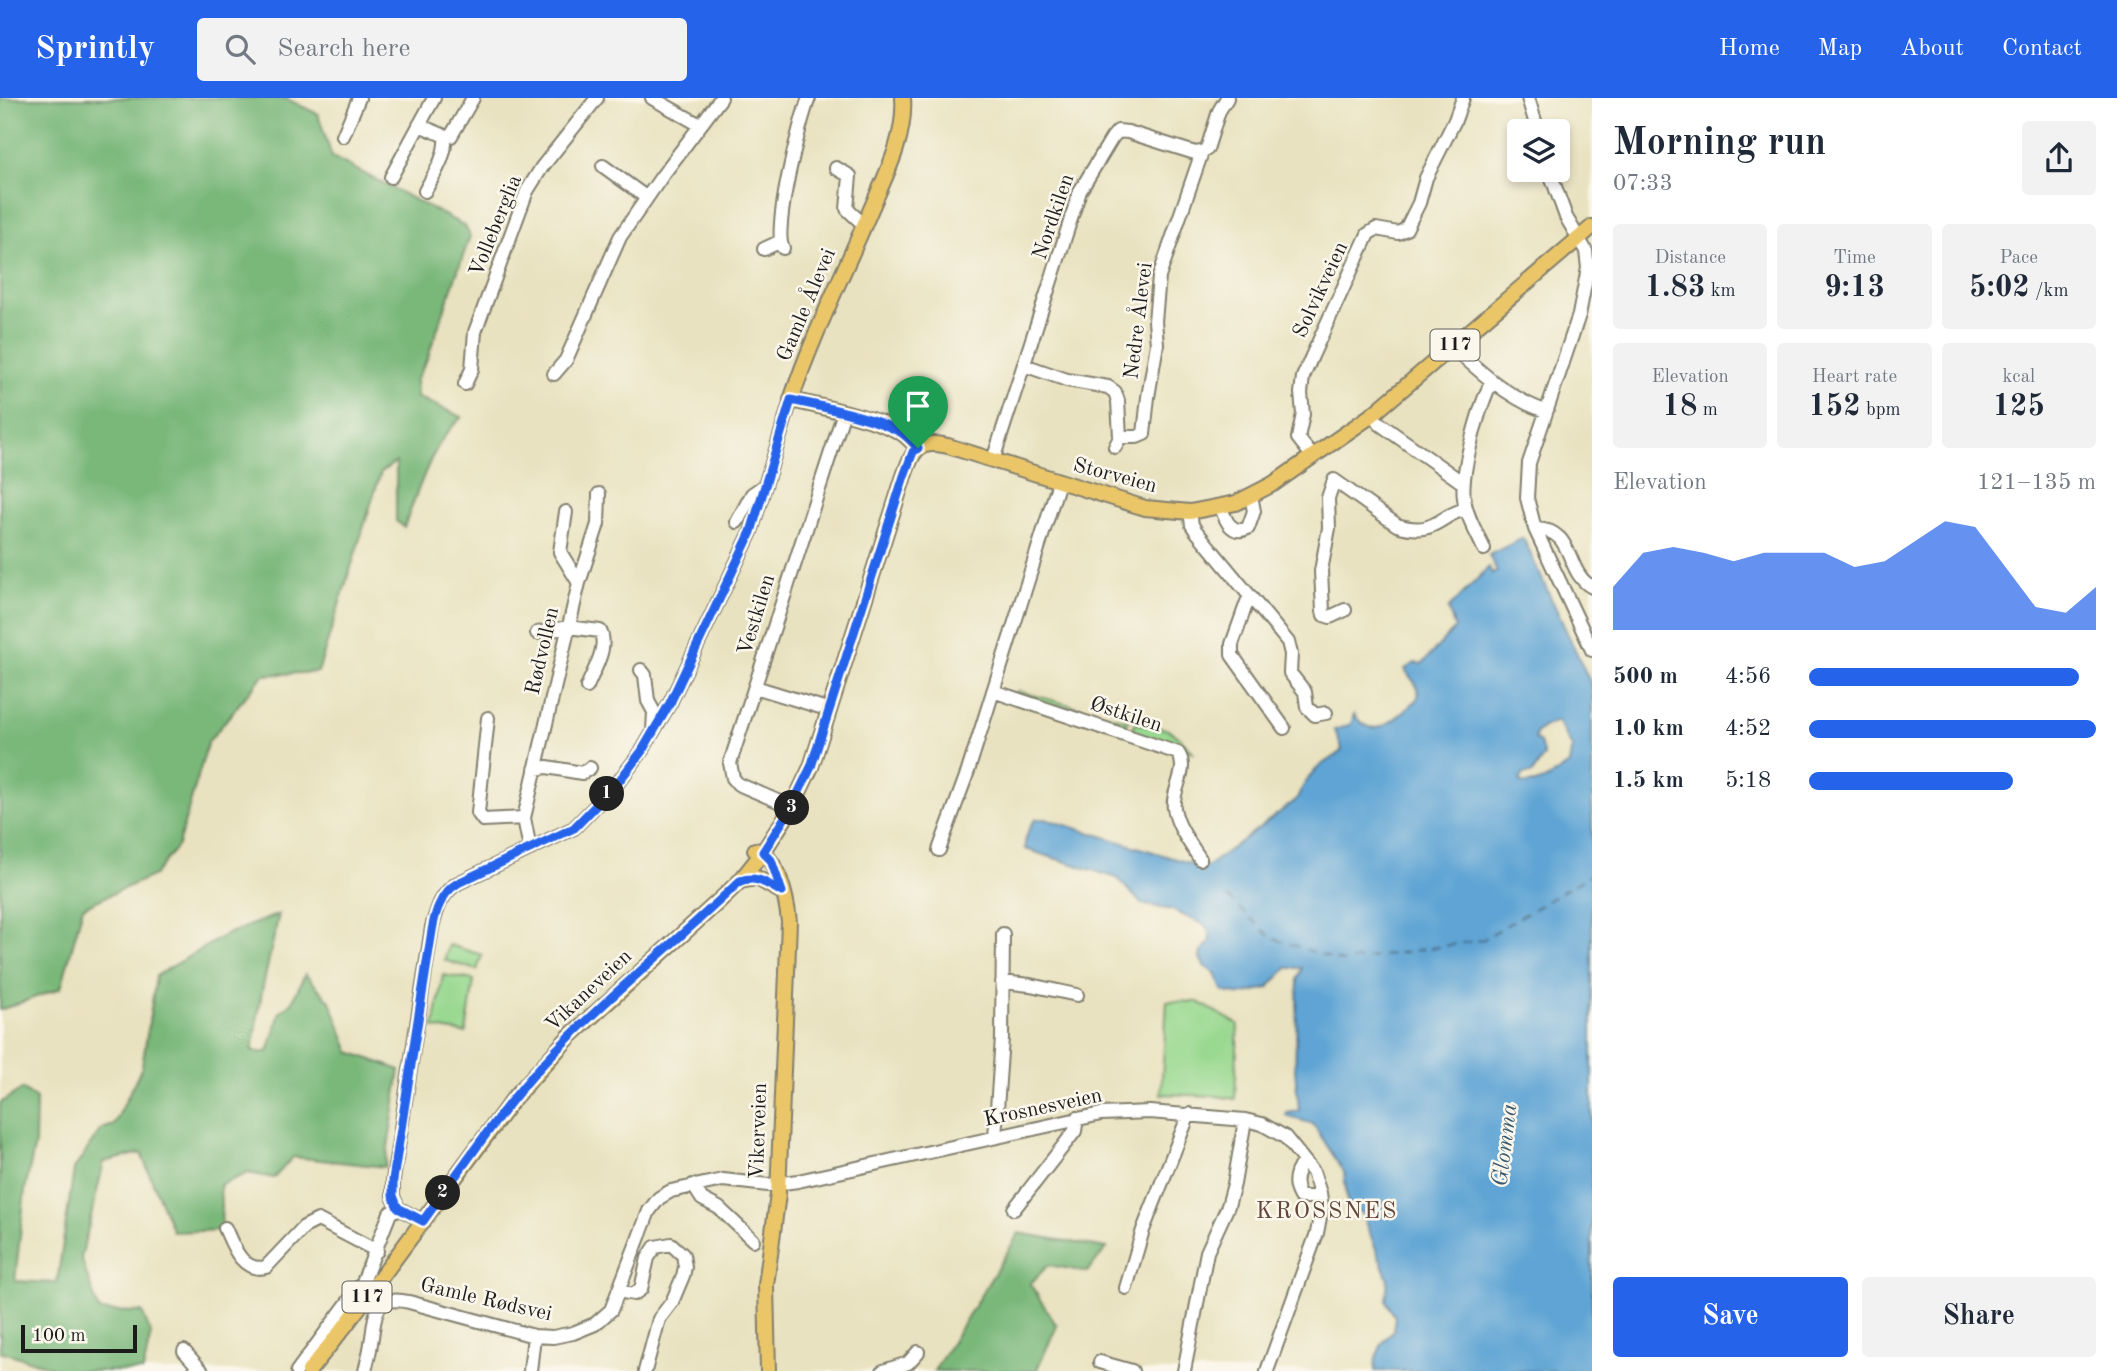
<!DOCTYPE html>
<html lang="en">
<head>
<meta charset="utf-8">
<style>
	body { margin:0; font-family:"Old Standard TT",serif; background:#f2f2f3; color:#1f2937; height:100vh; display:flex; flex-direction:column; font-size:26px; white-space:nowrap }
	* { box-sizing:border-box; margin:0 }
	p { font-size:23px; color:#747a83 }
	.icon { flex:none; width:38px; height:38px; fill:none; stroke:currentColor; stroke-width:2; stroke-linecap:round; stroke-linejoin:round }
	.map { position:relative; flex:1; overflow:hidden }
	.sheet { display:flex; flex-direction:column; background:#fff; width:525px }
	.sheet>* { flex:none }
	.buttons { position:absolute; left:1507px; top:21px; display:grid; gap:14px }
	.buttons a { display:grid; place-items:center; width:63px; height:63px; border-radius:7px; background:#fff; box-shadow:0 4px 10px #0003; font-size:35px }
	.scale { position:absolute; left:21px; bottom:18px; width:116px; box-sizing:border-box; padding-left:7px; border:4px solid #1c1c1c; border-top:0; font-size:19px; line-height:24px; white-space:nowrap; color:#1c1c1c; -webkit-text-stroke:5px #fbf7ec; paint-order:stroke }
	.pin { position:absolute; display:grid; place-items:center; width:60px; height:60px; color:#fff; margin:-72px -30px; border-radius:50% 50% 50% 0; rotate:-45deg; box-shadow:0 0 7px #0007 }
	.pin .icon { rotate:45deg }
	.km { position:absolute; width:35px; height:35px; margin:-18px; border-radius:50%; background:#222; color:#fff; font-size:19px; line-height:35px; text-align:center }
	.round { display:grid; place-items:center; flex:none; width:74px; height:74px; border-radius:7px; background:#f2f2f3 }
	.headline { display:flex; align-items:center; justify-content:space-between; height:119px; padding:0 21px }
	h1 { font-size:38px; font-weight:800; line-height:52px }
	.figures { display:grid; grid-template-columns:repeat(3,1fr); gap:10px; height:119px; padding:7px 21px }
	.figures div { display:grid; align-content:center; border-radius:7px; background:#f2f2f3; text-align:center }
	.figures b { font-size:30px; font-weight:800 }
	.figures small { font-size:19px; font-weight:400 }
	.figures p { font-size:19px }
	.chart { height:196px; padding:14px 21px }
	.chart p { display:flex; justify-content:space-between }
	.chart svg { width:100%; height:126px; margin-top:7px; fill:#2563eb; opacity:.7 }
	.cta { display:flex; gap:14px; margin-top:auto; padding:14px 21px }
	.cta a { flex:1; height:80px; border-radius:7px; background:#2563eb; color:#fff; font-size:28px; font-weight:800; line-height:80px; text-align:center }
	.cta a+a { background:#f2f2f3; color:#1f2937 }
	ul { padding:0 21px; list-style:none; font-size:23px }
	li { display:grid; grid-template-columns:112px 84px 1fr; align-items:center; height:52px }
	li i { height:18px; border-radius:9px; background:#2563eb }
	header { display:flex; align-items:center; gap:42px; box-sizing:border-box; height:98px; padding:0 35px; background:#2563eb; color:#fff }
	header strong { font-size:33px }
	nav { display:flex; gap:38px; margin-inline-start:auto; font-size:24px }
	.search { width:490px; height:63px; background:#f2f2f3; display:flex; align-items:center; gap:18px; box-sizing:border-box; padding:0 24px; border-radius:7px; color:#747a83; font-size:26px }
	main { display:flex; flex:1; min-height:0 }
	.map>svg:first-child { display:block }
</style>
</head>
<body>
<header>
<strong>Sprintly</strong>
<div class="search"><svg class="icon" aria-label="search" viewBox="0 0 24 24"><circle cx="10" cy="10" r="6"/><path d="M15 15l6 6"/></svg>Search here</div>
<nav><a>Home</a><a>Map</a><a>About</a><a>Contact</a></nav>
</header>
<main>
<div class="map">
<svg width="1592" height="1273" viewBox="0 0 1592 1273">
	<rect width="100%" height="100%" fill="#fbf7ec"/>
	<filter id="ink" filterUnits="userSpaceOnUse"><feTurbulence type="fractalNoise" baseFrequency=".0143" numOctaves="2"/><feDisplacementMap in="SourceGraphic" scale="14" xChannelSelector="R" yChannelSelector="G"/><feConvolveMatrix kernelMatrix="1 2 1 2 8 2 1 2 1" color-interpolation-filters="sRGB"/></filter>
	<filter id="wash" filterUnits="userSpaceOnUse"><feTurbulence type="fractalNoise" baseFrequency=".00686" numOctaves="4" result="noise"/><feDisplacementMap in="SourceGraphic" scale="28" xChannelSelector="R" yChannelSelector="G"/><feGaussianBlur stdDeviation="1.57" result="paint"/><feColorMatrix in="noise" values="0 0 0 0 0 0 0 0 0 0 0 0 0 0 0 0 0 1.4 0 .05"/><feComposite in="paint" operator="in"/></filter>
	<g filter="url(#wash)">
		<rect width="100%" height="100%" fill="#e9e2c0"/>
		<path fill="#98d88f" stroke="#5a7a56" stroke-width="2" d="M 1018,593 L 1129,623 L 1121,632 L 1014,596 Z
			M 1134,625 C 1167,631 1170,627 1193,654 L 1133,635 Z
			M 449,847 L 482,857 L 477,872 L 444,862 Z
			M 443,877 L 474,882 L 466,935 L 434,930 Z
			M 1167,903 L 1198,904 L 1238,926 L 1235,1001 L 1216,998 L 1161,996 Z"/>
		<path fill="#7ab87a" stroke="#4b6a4b" stroke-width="2" d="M 0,0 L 285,0 L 318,16 L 332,59 L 465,128 L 470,138 L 427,261 L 416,282 L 417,299 L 462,319 C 431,345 419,392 404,429 L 396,423 L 396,364 L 381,374 L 318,574 L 263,577 L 208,644 L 178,747 L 154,777 L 83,809 L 61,890 L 0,912 Z
			M 279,816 L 262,893 L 252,954 L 268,954 L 280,914 L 292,904 L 305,876 L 330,903 L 350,954 L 400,972 L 385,1069 L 293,1059 L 274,1080 L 248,1075 L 220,1087 L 222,1132 L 173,1134 L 141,1055 L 104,1064 L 81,1160 L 99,1213 L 142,1214 L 151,1236 L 143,1273 L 63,1273 L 0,1253 L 0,1005 L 22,991 L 36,1001 L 35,1046 L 25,1092 L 15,1183 L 57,1185 L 74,1071 L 101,1031 L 114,1027 L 142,969 L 156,878 L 225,837 Z
			M 1019,1135 L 1107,1150 L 1087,1174 L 1048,1167 L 1030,1186 L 1057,1228 L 1036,1273 L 934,1273 Z"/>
		<path fill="#5ea4d4" stroke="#3d6078" stroke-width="2" fill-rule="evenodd" d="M 1523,440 L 1592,588 L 1592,1273 L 1375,1273 L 1376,1259 L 1382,1246 L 1393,1232 L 1395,1219 L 1386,1203 L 1388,1181 L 1361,1114 L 1348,1111 L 1344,1074 L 1313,1026 L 1286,1018 L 1287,1015 L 1299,1013 L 1295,972 L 1298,881 L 1302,870 L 1287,870 L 1268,890 L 1240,897 L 1226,894 L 1222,892 L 1215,875 L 1204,868 L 1200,860 L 1201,854 L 1209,845 L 1210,836 L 1205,827 L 1172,812 L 1142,806 L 1117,780 L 1025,751 C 1024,742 1029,727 1036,721 L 1046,721 L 1202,769 L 1208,768 L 1296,702 C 1302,689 1312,673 1324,665 C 1332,659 1337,660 1342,651 L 1335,632 L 1351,626 L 1354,616 C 1374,647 1398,618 1417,602 C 1423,588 1409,581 1405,571 L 1415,565 L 1422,566 L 1455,530 L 1448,511 L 1489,469 L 1492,476 L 1497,474 L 1489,457 ZM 1557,623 L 1573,651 L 1571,653 L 1569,666 C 1555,676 1539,689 1521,685 L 1520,682 L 1524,676 L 1532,676 L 1544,658 L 1540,645 L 1535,641 L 1536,635 L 1543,629 Z"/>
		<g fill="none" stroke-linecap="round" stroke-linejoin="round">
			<path stroke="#3a596f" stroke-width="2" stroke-dasharray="9 7" stroke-linecap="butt" d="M 1227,799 L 1272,840 L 1343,864 L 1482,842 L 1592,776"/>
		</g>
	</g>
	<g filter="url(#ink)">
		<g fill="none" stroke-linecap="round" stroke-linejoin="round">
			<defs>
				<path id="minor" d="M 652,0 L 700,27
					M 1528,0 L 1538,33
					M 419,27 L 445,38 L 451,38 L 473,0
					M 343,38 L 359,0
					M 603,68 L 647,100
					M 836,70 L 850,78 L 847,111 L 864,127
					M 1549,72 L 1566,119 L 1586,153 L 1588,170 L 1579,217 L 1529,365 L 1527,400 L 1535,431 L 1592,552
					M 391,79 L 434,0
					M 425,93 C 434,76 447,58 445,38
					M 783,150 C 772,133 800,22 809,0
					M 764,151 L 779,144
					M 1453,249 C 1480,274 1510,301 1545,313
					M 1024,267 L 1067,282 L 1108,289 L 1115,294 L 1118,303 L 1120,339 L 1115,349
					M 554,276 L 566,262 L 620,139 L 662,78 L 721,0
					M 465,286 L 472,271 L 475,234 L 527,93 L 542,69 L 597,0
					M 1372,317 L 1380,326 L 1463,385
					M 1120,339 L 1137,339 L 1144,336 L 1148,299 L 1157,246 L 1155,223 L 1159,179 L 1202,54 L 1207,51 L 1219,13 L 1227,0
					M 1313,359 L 1298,340 L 1303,316 L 1301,295 L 1303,279 L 1312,258 L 1368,136 L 1376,131 L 1398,135 L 1406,131 L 1419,105 L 1426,80 L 1455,22 L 1463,0
					M 993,362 L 1080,93 L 1112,40 L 1118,33 L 1128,34 L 1195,55 L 1202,54
					M 1221,409 C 1225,422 1232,438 1248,430 L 1254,413 L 1251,398
					M 566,414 L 560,454 L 579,485
					M 1190,414 L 1192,427 L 1196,433 L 1288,544 L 1291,556 L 1290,575 L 1305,594 L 1307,609 L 1315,617 L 1326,615
					M 737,424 L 752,396 L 765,387
					M 1535,431 C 1576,431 1564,474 1592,489
					M 1484,451 C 1477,435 1466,418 1464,400 C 1460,375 1480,306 1492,283
					M 1251,500 L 1247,504 L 1232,546 L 1232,557 L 1284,630
					M 1345,512 L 1330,519 L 1324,517 L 1323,513 L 1321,473 L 1329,430 L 1328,400 L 1334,382 L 1397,427 C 1436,439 1438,417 1466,411
					M 537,535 L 568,529 L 600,533 C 609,549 593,573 587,589
					M 641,572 L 645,577 L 648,603 L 654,614 L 653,633
					M 755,589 L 830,612
					M 993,593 L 1178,655 C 1190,672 1171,692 1174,710 C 1177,729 1190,745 1200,761
					M 488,620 L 478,715 L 483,722 L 524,720
					M 535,671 L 547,669 L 582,675 L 590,670
					M 780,704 L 738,686 L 733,680 L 730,665 L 844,314
					M 530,751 L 524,720 L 579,485 L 598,426 L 599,396
					M 939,752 L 968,673 L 1059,384
					M 1002,884 L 1030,887 L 1077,897
					M 995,1039 L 1002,940 L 1003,836
					M 693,1087 L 702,1101 L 719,1110 L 753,1142
					M 1014,1111 L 1075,1033 L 1077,1020
					M 423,1123 L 398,1110 L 393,1098 L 393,1082 L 432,829 C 437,811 441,795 458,785 L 574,730 L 616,687 L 642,653 L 670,605 L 751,434 L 791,302
					M 225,1130 C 233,1148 242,1175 266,1169 L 304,1129 L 318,1122 L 377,1153
					M 1126,1190 L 1143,1132 L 1189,1016
					M 618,1193 L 634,1196 L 641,1191 L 648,1160 L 655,1149 L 671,1146 L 683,1157 L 685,1169 L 683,1178 L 672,1204 L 659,1221 L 645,1273
					M 184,1253 L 202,1273
					M 1100,1264 L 1132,1273
					M 297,1273 L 363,1184 L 390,1115 L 398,1110
					M 365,1273 C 367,1264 370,1254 371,1245 C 376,1218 372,1196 409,1204 L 534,1238 L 553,1239 L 573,1235 L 595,1226 L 611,1212 L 649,1113 L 659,1100 L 671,1093 L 723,1082 L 768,1087 L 798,1083 L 1101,1016 L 1150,1014 L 1245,1022 L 1262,1026 L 1285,1039 L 1294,1050 L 1313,1074 L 1320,1095 L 1314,1099 L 1300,1099 C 1292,1086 1295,1074 1304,1063
					M 530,1273 L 534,1238
					M 883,1273 L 908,1265 L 918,1254
					M 1184,1273 L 1207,1154 L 1228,1108 L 1234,1086 L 1245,1022
					M 1267,1273 L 1317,1135 L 1322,1109 L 1320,1095"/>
				<path id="major" d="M 903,0 C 906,42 884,80 868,118 C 842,179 812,239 791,302 C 822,309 875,319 902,335 C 908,339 913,345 918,350
					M 755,752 C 778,756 787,803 789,824 L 778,1096 L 766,1187 L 768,1273
					M 740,783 L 757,780 L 782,794
					M 309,1273 L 345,1228 L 514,1000 L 569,939 L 720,802 L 740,783 L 763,754 L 791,711 L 811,669 L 904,378 C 913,352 918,341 948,348 L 1145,410 L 1190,414 L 1236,405 L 1273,386 L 1372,317 L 1592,129"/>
			</defs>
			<use href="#minor" stroke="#827f6e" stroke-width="16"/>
			<use href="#major" stroke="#827f6e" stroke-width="18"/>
			<use href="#minor" stroke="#fff" stroke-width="12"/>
			<use href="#major" stroke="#ebc669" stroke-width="14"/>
		</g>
	</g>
	<g fill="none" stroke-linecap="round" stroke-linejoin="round" filter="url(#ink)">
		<defs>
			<path id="route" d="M 791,302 C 823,309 875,319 902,335 C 908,339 913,345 918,350 L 913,354 L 904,378 L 811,669 L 791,710 L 763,754 L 771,762 L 782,794 C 767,786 758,777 740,783 C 676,845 605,900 544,965 C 499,1014 462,1070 423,1123 L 398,1110 L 393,1098 L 393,1082 L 431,839 C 434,818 439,796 458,785 L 574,730 L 616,687 L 642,653 L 670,605 L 751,434 Z"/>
		</defs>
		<use href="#route" stroke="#fff" stroke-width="14"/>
		<use href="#route" stroke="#2563eb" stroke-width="9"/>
	</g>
	<g text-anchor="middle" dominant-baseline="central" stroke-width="5" stroke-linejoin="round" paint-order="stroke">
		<g fill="#fbf7ec" stroke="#5f5e5a" stroke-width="2">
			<rect x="1430.5" y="231.5" width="49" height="31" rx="5"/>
			<rect x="342.5" y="1183.5" width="49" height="31" rx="5"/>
		</g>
		<g font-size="19" font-weight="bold" fill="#1c1c1c">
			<text x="1455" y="247">117</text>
			<text x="367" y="1199">117</text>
		</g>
		<g font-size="21" fill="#1c1c1c" stroke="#fbf7ec">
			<text transform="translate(1054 119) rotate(-71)">Nordkilen</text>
			<text transform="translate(496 128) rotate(-68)">Volleberglia</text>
			<text transform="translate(1321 192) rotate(-65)">Solvikveien</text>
			<text transform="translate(807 207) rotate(-67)">Gamle Ålevei</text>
			<text transform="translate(1139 223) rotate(-83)">Nedre Ålevei</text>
			<text transform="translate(1115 378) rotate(15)">Storveien</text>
			<text transform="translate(757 517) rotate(-73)">Vestkilen</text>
			<text transform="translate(543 553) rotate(-77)">Rødvollen</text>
			<text transform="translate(1126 617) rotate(18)">Østkilen</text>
			<text transform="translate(589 893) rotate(-43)">Vikaneveien</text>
			<text transform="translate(1043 1010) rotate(-12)">Krosnesveien</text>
			<text transform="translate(759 1033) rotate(-88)">Vikerveien</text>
			<text transform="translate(486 1202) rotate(13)">Gamle Rødsvei</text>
		</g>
		<g font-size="23" font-style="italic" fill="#3a596f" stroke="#fbf7ec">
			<text transform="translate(1505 1047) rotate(-83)">Glomma</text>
		</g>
		<g font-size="23" letter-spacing="2" fill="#62473a" stroke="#fbf7ec">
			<text x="1327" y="1113">KROSSNES</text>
		</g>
	</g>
</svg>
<div class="buttons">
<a><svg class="icon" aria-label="layers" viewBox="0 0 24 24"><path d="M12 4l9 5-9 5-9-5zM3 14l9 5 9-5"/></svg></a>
</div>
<div class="scale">100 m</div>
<div class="pin" style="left:918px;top:350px;background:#1e9e55"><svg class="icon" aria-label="arrive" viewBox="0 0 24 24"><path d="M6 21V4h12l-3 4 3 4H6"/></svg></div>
<b class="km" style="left:607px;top:696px">1</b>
<b class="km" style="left:443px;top:1095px">2</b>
<b class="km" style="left:792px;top:710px">3</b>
</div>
<section class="sheet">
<div class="headline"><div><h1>Morning run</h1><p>07:33</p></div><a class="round"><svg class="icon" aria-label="share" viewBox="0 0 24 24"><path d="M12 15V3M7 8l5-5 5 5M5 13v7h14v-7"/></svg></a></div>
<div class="figures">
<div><p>Distance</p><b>1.83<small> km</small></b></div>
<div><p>Time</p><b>9:13</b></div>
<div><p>Pace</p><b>5:02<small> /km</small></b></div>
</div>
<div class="figures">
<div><p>Elevation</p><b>18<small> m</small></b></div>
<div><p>Heart rate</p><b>152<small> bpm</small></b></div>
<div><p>kcal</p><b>125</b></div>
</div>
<div class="chart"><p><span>Elevation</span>121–135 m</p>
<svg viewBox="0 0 160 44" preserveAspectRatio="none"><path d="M0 44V29L10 17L20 15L30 17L40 20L50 17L60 17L70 17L80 22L90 20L100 13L110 6L120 8L130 22L140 36L150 38L160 29V44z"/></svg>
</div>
<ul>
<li><b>500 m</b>4:56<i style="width:94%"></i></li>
<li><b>1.0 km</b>4:52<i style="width:100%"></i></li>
<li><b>1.5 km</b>5:18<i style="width:71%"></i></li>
</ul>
<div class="cta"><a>Save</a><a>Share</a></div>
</section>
</main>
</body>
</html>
